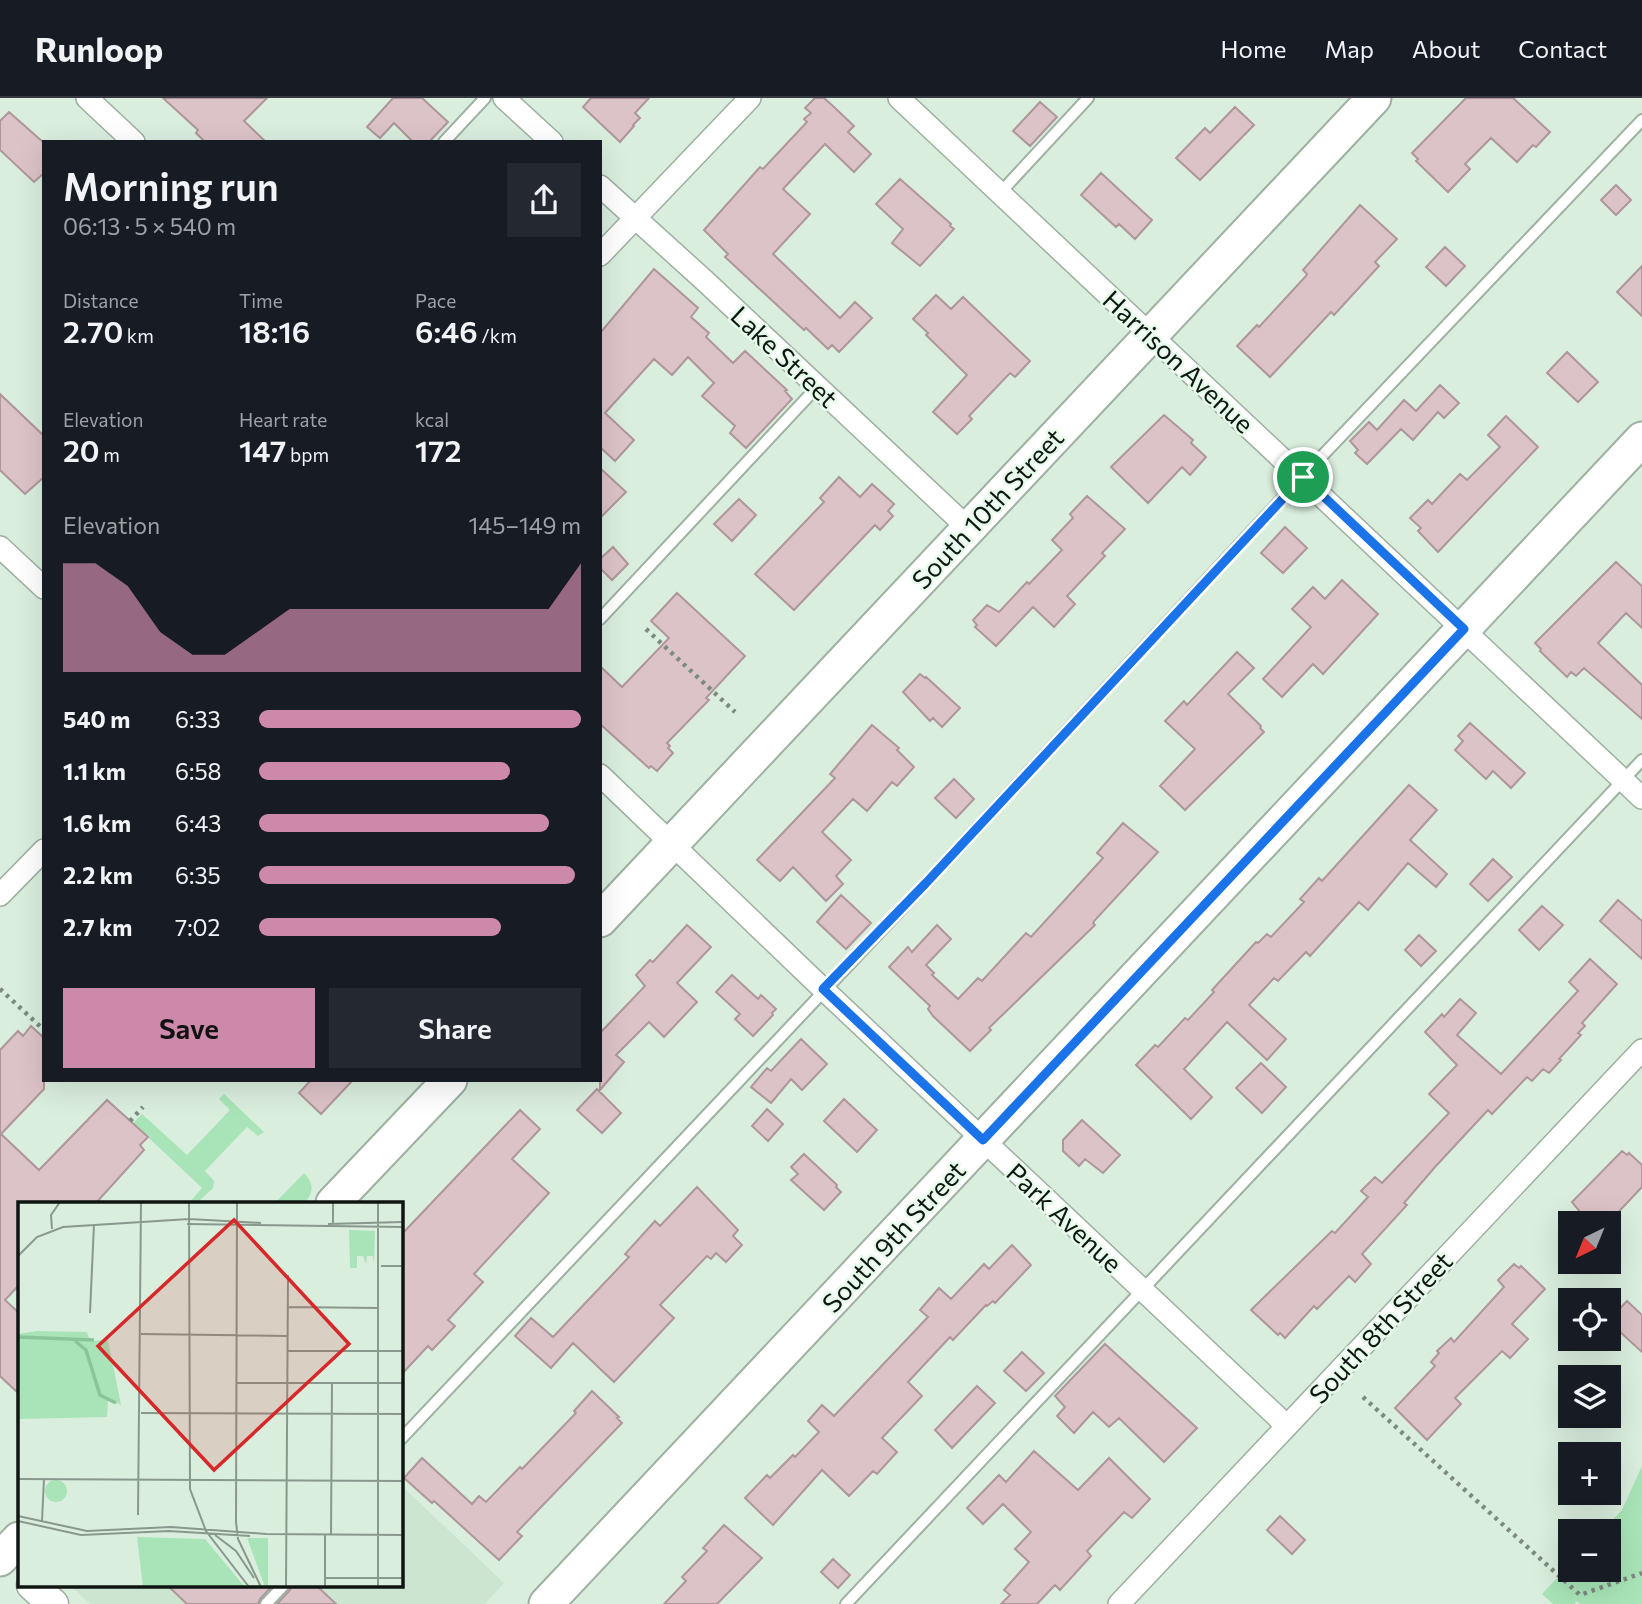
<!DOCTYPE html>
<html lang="en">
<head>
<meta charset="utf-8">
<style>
	body { margin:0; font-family:Commissioner,sans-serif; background:#242831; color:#f1f3f6; height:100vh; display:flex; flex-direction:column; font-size:26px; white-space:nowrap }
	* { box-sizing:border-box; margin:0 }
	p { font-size:23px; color:#9ea1a6 }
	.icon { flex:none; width:38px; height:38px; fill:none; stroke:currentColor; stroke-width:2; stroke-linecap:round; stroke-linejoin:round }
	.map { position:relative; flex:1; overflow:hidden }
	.panel { position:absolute; left:42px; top:42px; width:560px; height:942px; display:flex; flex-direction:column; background:#171b24; border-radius:0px; box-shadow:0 7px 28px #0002 }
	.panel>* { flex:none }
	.needle { width:46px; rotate:223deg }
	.fabs { position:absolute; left:1558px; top:1113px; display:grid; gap:14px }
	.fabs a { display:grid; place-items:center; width:63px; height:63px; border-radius:0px; background:#171b24; box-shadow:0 7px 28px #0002; font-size:35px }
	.pin { position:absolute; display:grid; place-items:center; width:60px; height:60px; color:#fff; margin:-30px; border:4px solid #fff; border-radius:50%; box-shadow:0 2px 7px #0007 }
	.round { display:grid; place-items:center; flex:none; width:74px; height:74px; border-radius:0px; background:#242831 }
	.headline { display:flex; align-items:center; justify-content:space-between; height:119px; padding:0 21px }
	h1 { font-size:38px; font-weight:600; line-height:52px }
	.figures { display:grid; grid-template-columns:repeat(3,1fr); gap:10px; height:119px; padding:7px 21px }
	.figures div { display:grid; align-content:center }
	.figures b { font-size:30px; font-weight:600 }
	.figures small { font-size:19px; font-weight:400 }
	.figures p { font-size:19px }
	.chart { height:196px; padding:14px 21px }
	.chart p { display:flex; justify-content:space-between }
	.chart svg { width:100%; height:126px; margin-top:7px; fill:#cd89aa; opacity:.7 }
	.cta { display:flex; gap:14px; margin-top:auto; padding:14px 21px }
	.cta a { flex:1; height:80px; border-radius:0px; background:#cd89aa; color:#111; font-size:28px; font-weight:600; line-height:80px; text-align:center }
	.cta a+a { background:#242831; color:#f1f3f6 }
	ul { padding:0 21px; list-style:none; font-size:23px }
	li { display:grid; grid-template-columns:112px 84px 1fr; align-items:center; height:52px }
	li i { height:18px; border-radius:9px; background:#cd89aa }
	header { display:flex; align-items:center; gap:42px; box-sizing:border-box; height:98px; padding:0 35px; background:#171b24; border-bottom:2px solid #363941 }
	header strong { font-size:33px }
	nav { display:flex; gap:38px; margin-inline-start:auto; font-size:24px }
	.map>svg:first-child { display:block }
</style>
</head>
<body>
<header>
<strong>Runloop</strong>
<nav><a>Home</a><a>Map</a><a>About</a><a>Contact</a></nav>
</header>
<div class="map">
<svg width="1642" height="1506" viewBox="0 0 1642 1506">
	<rect width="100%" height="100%" fill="#daeede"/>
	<path fill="#cbe5d0" d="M 401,1387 L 504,1485 L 485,1506 L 90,1506 L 70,1487 L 401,1487 Z"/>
	<path fill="#a8e4b7" d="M 224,996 L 264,1034 L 258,1038 L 247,1029 L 205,1073 L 214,1083 L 213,1090 L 199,1103 L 189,1105 L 202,1090 L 133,1025 L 142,1016 L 187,1057 L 230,1012 L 219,1001 Z
		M 304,1075 C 314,1085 314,1094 305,1105 L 275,1105 Z
		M 1642,1368 L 1642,1506 L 1580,1506 L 1576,1503 L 1575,1506 L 1553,1506 L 1542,1496 L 1570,1466 L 1570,1472 L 1608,1472 L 1608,1433 L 1602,1433 L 1622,1412 Z"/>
	<path fill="#dcc3c8" stroke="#af969b" stroke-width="2" d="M 163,0 L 267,0 L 244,23 L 266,44 L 205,44 L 196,35 L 198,32 Z
		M 393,0 L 422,0 L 448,24 L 429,44 L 413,44 L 394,25 L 380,40 L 367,29 Z
		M 591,0 L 649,0 L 635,15 L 640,20 L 633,27 L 634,28 L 620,44 L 583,9 Z
		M 815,0 L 824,0 L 834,9 L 854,28 L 848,34 L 871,56 L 854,74 L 825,46 L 783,91 L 810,116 L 773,156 L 840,220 L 855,204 L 872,220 L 839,254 L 832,247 L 828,251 L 806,230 L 804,232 L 725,159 L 728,156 L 704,132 L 760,69 L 763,71 L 807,24 L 804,21 L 811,15 L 805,10 Z
		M 1466,0 L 1513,0 L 1550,34 L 1536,49 L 1533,47 L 1517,64 L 1491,40 L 1465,66 L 1470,71 L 1448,94 L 1416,63 L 1418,61 L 1412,55 Z
		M 1040,4 L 1057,19 L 1030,48 L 1013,33 Z
		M 1235,9 L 1254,27 L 1200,82 L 1176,60 L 1205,30 L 1210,35 Z
		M 9,14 L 44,45 L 44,75 L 34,84 L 0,52 L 0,23 Z
		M 1101,75 L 1152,122 L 1135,141 L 1119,126 L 1116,129 L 1081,97 Z
		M 900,81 L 951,126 L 950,128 L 954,131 L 920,168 L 892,145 L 903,131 L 876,106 Z
		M 1616,87 L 1631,102 L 1616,117 L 1601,102 Z
		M 1360,107 L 1397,141 L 1375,164 L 1379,168 L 1334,217 L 1331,214 L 1270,279 L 1237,248 L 1257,227 L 1259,229 L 1306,178 L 1307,176 L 1303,172 Z
		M 1445,149 L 1465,168 L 1446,188 L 1426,169 Z
		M 1642,168 L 1642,218 L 1617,194 Z
		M 654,171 L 698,210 L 691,219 L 709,235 L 706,239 L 733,265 L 745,253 L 787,292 L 785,293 L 792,301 L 746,350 L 730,335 L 735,328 L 702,298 L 714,285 L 688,259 L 672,277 L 654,261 L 605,315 L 634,342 L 615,363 L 600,349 L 600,235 Z
		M 936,197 L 951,211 L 963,199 L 1030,263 L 1015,279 L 1010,275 L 969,318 L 972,321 L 957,336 L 933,314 L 967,277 L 926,237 L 928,235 L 913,221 Z
		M 1567,254 L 1598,284 L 1578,304 L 1547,275 Z
		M 1440,287 L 1459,305 L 1444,320 L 1438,314 L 1413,342 L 1401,331 L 1367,366 L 1355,355 L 1358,352 L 1350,343 L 1369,324 L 1377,332 L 1404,302 L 1416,313 Z
		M 0,296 L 44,338 L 44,379 L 25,396 L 0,372 Z
		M 1164,317 L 1193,342 L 1191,345 L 1206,359 L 1190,377 L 1182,369 L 1148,405 L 1111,369 Z
		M 1506,318 L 1538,349 L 1438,454 L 1418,433 L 1421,430 L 1410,420 L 1428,402 L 1432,406 L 1460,376 L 1467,382 L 1500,349 L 1488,337 Z
		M 600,370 L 626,394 L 600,420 Z
		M 839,379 L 860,399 L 872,386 L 894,406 L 888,413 L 893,418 L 880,432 L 875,427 L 794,512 L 755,476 L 824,404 L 820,400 Z
		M 1087,398 L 1125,431 L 1102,455 L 1105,458 L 1067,498 L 1075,506 L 1054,529 L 1033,509 L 996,548 L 975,529 L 977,527 L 973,522 L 987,507 L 999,514 L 1027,484 L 1029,486 L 1062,452 L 1052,442 L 1073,420 L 1070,416 Z
		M 739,401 L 756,417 L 732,443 L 714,426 Z
		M 1285,429 L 1307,450 L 1283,475 L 1261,455 Z
		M 613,449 L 628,466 L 612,482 L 600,470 L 600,461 Z
		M 1616,464 L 1642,488 L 1642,530 L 1626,515 L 1598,545 L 1642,587 L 1642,621 L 1584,570 L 1576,578 L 1571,574 L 1567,579 L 1540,553 L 1541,551 L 1535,545 Z
		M 1342,482 L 1378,516 L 1323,576 L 1313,566 L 1282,599 L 1263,581 L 1311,529 L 1292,511 L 1313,489 L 1325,501 Z
		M 677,495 L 745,558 L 706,600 L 709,602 L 667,645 L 670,648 L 668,650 L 673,655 L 657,673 L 651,668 L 649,670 L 600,626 L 600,568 L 622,589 L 669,540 L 651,523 Z
		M 1237,554 L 1254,570 L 1228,596 L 1261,628 L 1260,630 L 1264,634 L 1185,712 L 1160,688 L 1195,651 L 1165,623 L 1184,603 L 1187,607 Z
		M 920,576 L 925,580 L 926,579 L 960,610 L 942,629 L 933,620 L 930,623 L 903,594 Z
		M 1470,625 L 1525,675 L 1511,690 L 1493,673 L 1486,681 L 1455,652 L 1463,643 L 1458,638 Z
		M 872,627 L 899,650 L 897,652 L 914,669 L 897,688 L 892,684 L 867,713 L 853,701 L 822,734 L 851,762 L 836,778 L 843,786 L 826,803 L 793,769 L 780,783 L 757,762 L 835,680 L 830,676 Z
		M 954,681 L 974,701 L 956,720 L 935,700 Z
		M 1409,687 L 1437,712 L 1410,742 L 1447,776 L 1436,789 L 1408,765 L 1368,812 L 1359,804 L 1310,858 L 1306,854 L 1278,883 L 1274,880 L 1249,907 L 1286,941 L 1267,962 L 1227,924 L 1184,971 L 1212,999 L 1191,1021 L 1136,967 L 1155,947 L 1158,949 L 1185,920 L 1188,922 L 1214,894 L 1212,892 L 1256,844 L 1258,845 L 1267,836 L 1271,839 L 1304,804 L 1300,801 L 1319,780 L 1322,783 Z
		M 1123,725 L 1158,754 L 1095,822 L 1093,825 L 1095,827 L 989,930 L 991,932 L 970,953 L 933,918 L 928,911 L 930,908 L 889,869 L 908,849 L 912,854 L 937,827 L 951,841 L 926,867 L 934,875 L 932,877 L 958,901 L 978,880 L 982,883 L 1026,835 L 1031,839 L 1103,760 L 1097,755 Z
		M 1493,761 L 1512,779 L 1488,803 L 1470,786 Z
		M 841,797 L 871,825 L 846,851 L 817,824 Z
		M 1618,802 L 1642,823 L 1642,861 L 1600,823 Z
		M 1542,808 L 1563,827 L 1539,852 L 1519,832 Z
		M 687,827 L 711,849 L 677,885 L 697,904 L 664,939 L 649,924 L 616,957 L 624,964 L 600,992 L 600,935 L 645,888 L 636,877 L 650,862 L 653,864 Z
		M 1419,837 L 1436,853 L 1421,868 L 1405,852 Z
		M 1590,861 L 1617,886 L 1582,925 L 1585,928 L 1578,935 L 1581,937 L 1559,961 L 1561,962 L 1549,975 L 1543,971 L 1532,983 L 1527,979 L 1492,1016 L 1488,1012 L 1435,1069 L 1404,1105 L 1407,1107 L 1362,1156 L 1371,1166 L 1355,1184 L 1349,1178 L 1317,1211 L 1314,1208 L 1285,1240 L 1280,1235 L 1278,1237 L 1251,1212 L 1332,1133 L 1335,1135 L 1368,1099 L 1361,1093 L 1375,1079 L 1382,1085 L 1449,1015 L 1429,996 L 1457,967 L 1425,934 L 1442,916 L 1444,919 L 1460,901 L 1476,915 L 1457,937 L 1501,976 L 1578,893 L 1569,884 Z
		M 732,877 L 758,901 L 761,897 L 776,911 L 772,915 L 773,917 L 753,938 L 735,921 L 740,916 L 716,894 Z
		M 31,928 L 44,940 L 44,991 L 1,1036 L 39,1072 L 107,1002 L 148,1039 L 140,1047 L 144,1052 L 96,1105 L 19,1105 L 19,1187 L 5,1202 L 19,1215 L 19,1296 L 0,1278 L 0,952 L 18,933 L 23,938 Z
		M 801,941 L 827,966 L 802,992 L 791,981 L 771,1005 L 751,989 L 767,970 L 771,973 Z
		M 1261,965 L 1286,989 L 1262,1015 L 1236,990 Z
		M 311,982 L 353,982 L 321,1016 L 299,995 Z
		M 597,991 L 621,1015 L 602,1035 L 577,1012 Z
		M 844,1001 L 877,1032 L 857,1054 L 824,1023 Z
		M 767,1011 L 783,1026 L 768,1043 L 752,1028 Z
		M 520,1012 L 540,1031 L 512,1061 L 549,1095 L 474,1176 L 483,1184 L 448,1222 L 455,1228 L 432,1252 L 428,1248 L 401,1277 L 401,1137 Z
		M 1082,1022 L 1120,1057 L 1103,1075 L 1085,1061 L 1079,1068 L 1063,1053 L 1063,1042 Z
		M 1622,1053 L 1627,1057 L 1629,1055 L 1642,1067 L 1642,1089 L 1608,1125 L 1570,1125 L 1580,1114 L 1572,1104 Z
		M 804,1056 L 837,1087 L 836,1089 L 841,1094 L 824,1112 L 791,1082 L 798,1076 L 791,1069 Z
		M 697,1089 L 738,1132 L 733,1138 L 742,1147 L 726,1164 L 716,1155 L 711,1161 L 707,1158 L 660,1207 L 674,1220 L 614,1284 L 573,1245 L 551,1270 L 515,1238 L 531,1220 L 553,1239 L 629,1159 L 625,1156 L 655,1123 L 660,1128 Z
		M 1012,1147 L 1031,1167 L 995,1205 L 993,1203 L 987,1208 L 986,1207 L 953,1242 L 950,1239 L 908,1284 L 922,1298 L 882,1340 L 897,1354 L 877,1376 L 873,1373 L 849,1398 L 822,1372 L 773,1427 L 745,1400 L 767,1377 L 770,1380 L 793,1357 L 795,1359 L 819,1334 L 808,1323 L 822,1307 L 834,1318 L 928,1219 L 920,1212 L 939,1190 L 951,1201 L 984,1166 L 989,1171 Z
		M 1514,1166 L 1519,1170 L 1521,1168 L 1545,1191 L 1512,1226 L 1528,1241 L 1510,1260 L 1502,1253 L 1455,1300 L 1461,1306 L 1427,1342 L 1395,1310 L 1435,1268 L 1431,1264 L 1439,1255 L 1437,1253 L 1451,1240 L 1454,1244 L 1504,1189 L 1498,1182 Z
		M 1627,1203 L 1642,1217 L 1642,1254 L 1608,1223 Z
		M 1105,1246 L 1197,1330 L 1164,1364 L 1119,1320 L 1109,1329 L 1093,1314 L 1074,1335 L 1057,1318 L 1065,1309 L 1055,1298 Z
		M 1022,1254 L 1044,1275 L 1026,1293 L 1004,1273 Z
		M 977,1288 L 995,1305 L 952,1350 L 935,1332 Z
		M 592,1293 L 619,1319 L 617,1320 L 622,1325 L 517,1434 L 522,1438 L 499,1462 L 434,1403 L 432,1405 L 404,1380 L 422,1360 L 472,1406 L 479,1398 L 486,1404 L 520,1369 L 522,1371 L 576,1315 L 574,1313 Z
		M 1034,1353 L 1078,1392 L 1109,1360 L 1150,1401 L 1132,1420 L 1124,1414 L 1088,1452 L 1087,1453 L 1091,1458 L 1060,1492 L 1055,1487 L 1037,1506 L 1001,1506 L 1010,1497 L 1004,1492 L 1029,1464 L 1015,1451 L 1031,1434 L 1003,1406 L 983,1426 L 967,1410 L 999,1377 L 1006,1384 Z
		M 1280,1418 L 1305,1442 L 1292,1456 L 1267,1432 Z
		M 724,1427 L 762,1460 L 717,1506 L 664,1506 L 686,1483 L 682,1479 L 707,1453 L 703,1450 Z
		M 833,1461 L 850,1477 L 838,1490 L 821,1474 Z
		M 167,1487 L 273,1487 L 260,1501 L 258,1506 L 187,1506 Z
		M 292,1487 L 316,1487 L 336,1506 L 277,1506 L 290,1492 Z"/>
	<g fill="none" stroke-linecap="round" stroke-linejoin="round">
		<defs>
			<path id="service" d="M 444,44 L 485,0
				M 1000,95 L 1088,0
				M 600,521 L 818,288
				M 401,1341 L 926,785 L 1303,378 L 1642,22
				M 266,1506 L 284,1487
				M 846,1506 L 1642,662"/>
			<path id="minor" d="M 87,0 L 134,44
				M 504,0 L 552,44
				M 899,0 L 1642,700
				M 600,88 L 705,183 L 968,430
				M 600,157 L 750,0
				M 0,449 L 44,490
				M 600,677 L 823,891 L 1287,1328
				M 0,797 L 44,752
				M 1119,1506 L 1642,952"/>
			<path id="secondary" d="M 32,1487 L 53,1506"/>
			<path id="primary" d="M 600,822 L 1374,0
				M 333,1105 L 450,982
				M 0,1461 L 19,1441
				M 546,1506 L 1642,341"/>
		</defs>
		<use href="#service" stroke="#9db0a1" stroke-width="14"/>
		<use href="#minor" stroke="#9db0a1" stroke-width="24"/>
		<use href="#secondary" stroke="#9db0a1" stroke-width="33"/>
		<use href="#primary" stroke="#9db0a1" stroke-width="37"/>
		<path stroke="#7c8a80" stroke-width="4.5" stroke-dasharray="3.5 5" stroke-linecap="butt" d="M 646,531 L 735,614
			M 0,891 L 44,932
			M 130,1023 L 143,1009
			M 1363,1299 L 1580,1497 L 1642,1475"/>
		<use href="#service" stroke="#fff" stroke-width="10"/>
		<use href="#minor" stroke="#fff" stroke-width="21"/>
		<use href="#secondary" stroke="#fff" stroke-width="30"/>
		<use href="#primary" stroke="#fff" stroke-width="33"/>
	</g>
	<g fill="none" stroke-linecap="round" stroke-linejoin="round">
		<defs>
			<path id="route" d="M 1303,379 L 1464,531 L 983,1042 L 823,891 L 926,785 Z"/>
		</defs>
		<use href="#route" stroke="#fff" stroke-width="14"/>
		<use href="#route" stroke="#1a73e8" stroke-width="9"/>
	</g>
	<g text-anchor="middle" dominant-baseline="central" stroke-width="5" stroke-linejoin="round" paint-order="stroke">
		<g font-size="26" fill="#0f1611" stroke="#e7fbeb">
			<text transform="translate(785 258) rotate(43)">Lake Street</text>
			<text transform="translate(1179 263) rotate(43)">Harrison Avenue</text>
			<text transform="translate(987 410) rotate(-47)">South 10th Street</text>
			<text transform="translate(1065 1119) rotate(43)">Park Avenue</text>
			<text transform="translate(893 1138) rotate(-47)">South 9th Street</text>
			<text transform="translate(1380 1229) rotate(-47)">South 8th Street</text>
		</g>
	</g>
	<g transform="translate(18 1104)">
		<rect width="385" height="385" fill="#daeede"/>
		<path d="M 331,28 L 357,29 L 356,62 L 355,54 L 349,54 L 348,62 L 345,54 L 339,54 L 339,66 L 332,66 ZM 19,129 L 69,130 L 72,139 L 90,138 L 103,203 L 90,197 L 89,215 L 0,217 L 0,132 ZM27 289a11 11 0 1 1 22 0a11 11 0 1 1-22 0ZM 119,335 L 187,337 L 227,385 L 125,385 ZM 229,336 L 250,336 L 250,385 L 247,385 Z" fill="#a8e4b7"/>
		<path fill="none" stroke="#89c598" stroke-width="3.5" d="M 0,135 L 76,138M 57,139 L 68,148 L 82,193 L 98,201"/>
		<path fill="none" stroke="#89988c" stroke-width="2" d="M 171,0 L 172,287 L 188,329 L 231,385M 219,0 L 218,320 L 220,337 L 243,385M 169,22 L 385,25M 310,22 L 385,20M 315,23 L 315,0M 34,27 L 33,13 L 42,0M 0,54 L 19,35 L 45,25 L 171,17 L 243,21M 363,64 L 385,64M 270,105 L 360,106M 72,111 L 76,22M 123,132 L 269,134M 270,149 L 385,149M 219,181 L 385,181M 123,211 L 385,212M 0,277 L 385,279M 120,313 L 123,0M 0,314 L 69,329 L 153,325 L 248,332 L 385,333M 0,319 L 63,333 L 151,329 L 232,334M 24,319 L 26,277M 197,333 L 218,349 L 236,376M 313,333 L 314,181M 307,376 L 385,376M 268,385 L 270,73M 307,385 L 307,333M 360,385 L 360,0"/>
		<path fill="#d62828" fill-opacity="0.15" stroke="#d62828" stroke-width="3.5" d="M 216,18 L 331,142 L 196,268 L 80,144 Z"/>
		<rect width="385" height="385" fill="none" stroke="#0f1611" stroke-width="3.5"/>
	</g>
</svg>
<div class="fabs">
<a><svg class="needle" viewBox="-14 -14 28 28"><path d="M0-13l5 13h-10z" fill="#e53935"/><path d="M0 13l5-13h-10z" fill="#9ea1a6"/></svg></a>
<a><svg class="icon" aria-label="locate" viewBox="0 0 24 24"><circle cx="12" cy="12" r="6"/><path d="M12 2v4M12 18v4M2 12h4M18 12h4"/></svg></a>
<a><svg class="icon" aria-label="layers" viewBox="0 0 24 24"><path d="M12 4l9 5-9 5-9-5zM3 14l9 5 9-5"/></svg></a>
<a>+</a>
<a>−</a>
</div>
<div class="pin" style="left:1303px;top:379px;background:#1e9e55"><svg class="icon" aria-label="arrive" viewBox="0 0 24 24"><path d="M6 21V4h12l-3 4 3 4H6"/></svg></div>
<section class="panel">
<div class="headline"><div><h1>Morning run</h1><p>06:13 · 5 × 540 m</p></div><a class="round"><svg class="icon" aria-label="share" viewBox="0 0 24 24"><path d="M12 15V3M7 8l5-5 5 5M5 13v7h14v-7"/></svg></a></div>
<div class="figures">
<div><p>Distance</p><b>2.70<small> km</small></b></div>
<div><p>Time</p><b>18:16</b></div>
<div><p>Pace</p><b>6:46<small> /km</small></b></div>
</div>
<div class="figures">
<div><p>Elevation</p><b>20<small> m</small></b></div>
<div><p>Heart rate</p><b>147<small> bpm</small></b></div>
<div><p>kcal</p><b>172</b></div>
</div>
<div class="chart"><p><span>Elevation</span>145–149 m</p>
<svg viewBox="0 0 160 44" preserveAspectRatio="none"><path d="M0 44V6L10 6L20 14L30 30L40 38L50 38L60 30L70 22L80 22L90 22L100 22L110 22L120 22L130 22L140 22L150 22L160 6V44z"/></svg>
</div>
<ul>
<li><b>540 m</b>6:33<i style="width:100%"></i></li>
<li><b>1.1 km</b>6:58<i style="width:78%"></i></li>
<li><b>1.6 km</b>6:43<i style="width:90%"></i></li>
<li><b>2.2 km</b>6:35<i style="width:98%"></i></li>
<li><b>2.7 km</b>7:02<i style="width:75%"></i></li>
</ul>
<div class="cta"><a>Save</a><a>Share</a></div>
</section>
</div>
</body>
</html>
